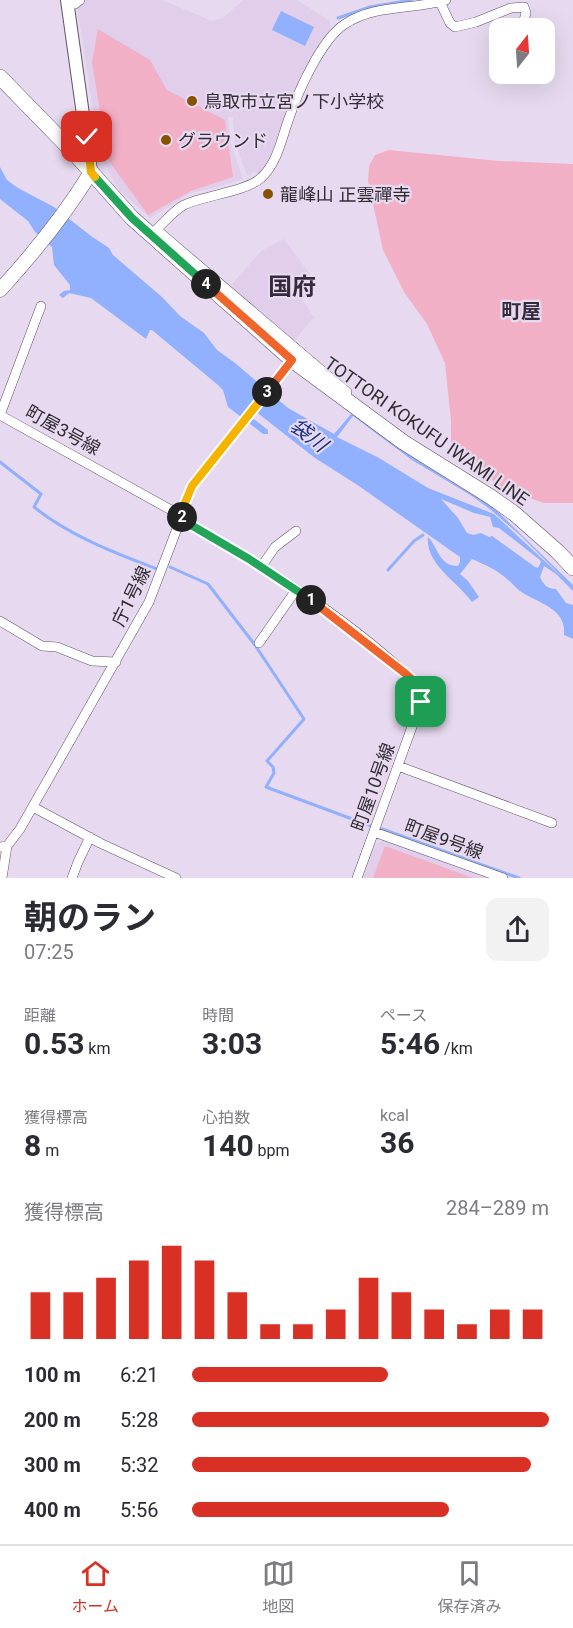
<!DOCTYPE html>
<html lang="ja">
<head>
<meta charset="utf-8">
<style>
	body { margin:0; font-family:Roboto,"Noto Sans JP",sans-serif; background:#f2f2f3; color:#2b2b33; height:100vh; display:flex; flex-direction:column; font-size:22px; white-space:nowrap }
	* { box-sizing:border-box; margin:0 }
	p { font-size:20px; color:#7c7c81 }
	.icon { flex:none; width:33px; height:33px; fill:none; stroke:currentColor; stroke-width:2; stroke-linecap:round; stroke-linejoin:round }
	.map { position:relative; height:878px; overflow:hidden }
	.details { display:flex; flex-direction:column; background:#fff; flex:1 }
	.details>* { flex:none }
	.needle { width:39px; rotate:17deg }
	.controls { position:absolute; left:489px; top:18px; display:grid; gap:12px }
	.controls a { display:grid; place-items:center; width:66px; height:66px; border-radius:12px; background:#fff; box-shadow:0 6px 24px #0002; font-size:30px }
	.pin { position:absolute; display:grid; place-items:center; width:51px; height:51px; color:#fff; margin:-26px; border-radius:12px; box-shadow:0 3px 9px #0006 }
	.km { position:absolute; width:30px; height:30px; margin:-15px; border-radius:50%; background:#222; color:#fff; font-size:16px; line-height:30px; text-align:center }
	.round { display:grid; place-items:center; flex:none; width:63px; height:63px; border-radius:12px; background:#f2f2f3 }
	.overview { display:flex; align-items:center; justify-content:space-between; height:102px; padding:0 24px }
	h1 { font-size:33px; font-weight:700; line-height:45px }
	.stats { display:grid; grid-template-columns:repeat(3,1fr); gap:9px; height:102px; padding:6px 24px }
	.stats div { display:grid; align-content:center }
	.stats b { font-size:30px; font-weight:700 }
	.stats small { font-size:16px; font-weight:400 }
	.stats p { font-size:16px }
	.chart { height:168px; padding:12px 24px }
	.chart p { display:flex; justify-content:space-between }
	.chart svg { width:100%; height:108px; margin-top:6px; stroke:#d93025; stroke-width:6 }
	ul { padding:0 24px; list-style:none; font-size:20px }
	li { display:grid; grid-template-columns:96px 72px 1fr; align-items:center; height:45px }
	li i { height:15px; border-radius:8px; background:#d93025 }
	.tabs { display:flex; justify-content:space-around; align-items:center; height:84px; border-top:2px solid #e1e1e2; background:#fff; font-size:16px; color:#7c7c81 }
	.tabs a { display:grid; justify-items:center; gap:3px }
	.tabs .on { color:#d93025 }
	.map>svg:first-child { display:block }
</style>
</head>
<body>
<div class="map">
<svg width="573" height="878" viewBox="0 0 573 878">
	<rect width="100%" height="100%" fill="#e7daf0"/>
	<path fill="#e0ceeb" d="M 84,0 L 162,0 L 212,21 L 223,18 L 243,0 L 297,0 L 330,21 L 331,35 L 270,163 L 260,175 L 255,171 L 247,176 L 235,143 L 233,118 L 228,117 L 231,144 L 243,179 L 220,186 L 191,193 L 150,218 L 118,189 L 100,154 L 77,6 Z
		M 284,239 L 310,274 L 296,290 L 314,317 L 293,342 L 231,285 L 261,251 Z
		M 386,839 L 494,878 L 361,878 L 374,845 Z"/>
	<path fill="#f1b0c5" d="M 98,29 L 150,60 L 167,90 L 225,120 L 233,177 L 191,191 L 148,215 L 108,160 L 92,62 Z
		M 389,150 L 499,161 L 573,164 L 573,503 L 544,503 L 503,489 L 451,445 L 451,421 L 445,363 L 427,324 L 404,292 L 383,250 L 368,181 L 369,166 L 375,155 Z
		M 385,846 L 473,878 L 373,878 Z"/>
	<path fill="#91b0fd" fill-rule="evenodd" d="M 281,11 L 314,27 L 305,46 L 272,30 Z
		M 0,167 L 7,180 L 18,188 L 54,207 L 91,236 L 109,248 L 113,255 L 162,297 L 180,316 L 204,333 L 217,350 L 235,363 L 288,408 L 334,434 L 352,413 L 412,457 L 494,508 L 573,585 L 573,591 L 556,574 L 544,566 L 540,577 C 543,584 547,589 556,589 L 566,603 L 573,605 L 573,639 L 564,635 C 567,608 537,603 520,591 C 514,586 509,580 502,575 C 493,568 483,564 472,559 L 460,574 L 468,581 L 479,597 L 472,602 C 458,582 425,564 428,537 C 438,547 439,566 458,566 L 460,562 L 460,557 L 356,484 L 315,458 L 255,411 L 251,417 L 268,430 L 268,434 L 263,434 L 228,407 L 223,390 L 218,385 L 152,330 L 150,330 L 146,339 L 91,298 L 69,293 L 63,298 L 59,295 L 64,291 L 70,290 L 70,285 L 54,265 L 52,247 L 35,232 L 28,221 L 0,199 ZM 353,416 L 412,460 L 472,496 L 491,510 L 521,536 L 564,579 L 494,514 L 428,488 L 379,458 L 337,437 ZM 441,499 L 474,513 L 490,517 L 493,527 L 499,528 L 540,560 L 541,562 L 538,568 L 535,567 L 492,536 L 489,537 L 481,533 L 473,535 L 467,533 L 458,518 Z"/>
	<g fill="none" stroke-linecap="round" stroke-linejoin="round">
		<path stroke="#91b0fd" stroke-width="3" d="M 338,18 L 370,7 L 412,0
			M 0,462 L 41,494 L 34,507 C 70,536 115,553 157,569
			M 170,567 L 208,584 L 255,645 L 304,719 L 267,761 L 273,767 L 274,773 L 266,787 L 371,826
			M 388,570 L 414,541 L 423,535
			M 382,829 L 519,878"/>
		<defs>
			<path id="minor" d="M 440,2 L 450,23 L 455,27 L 476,22 L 511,8 L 524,7 L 526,13 L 522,28
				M 75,4 L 80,0
				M 157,230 L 347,392
				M 150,235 C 162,226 171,212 184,205 C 205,195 245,192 261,178 C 277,163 281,141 288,121 C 297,94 321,39 345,24 C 375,4 413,10 446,0
				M 41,306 L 0,415 L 180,515 L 191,525 C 272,571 353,622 420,687 L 421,702 L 357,878
				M 261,567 L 275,547 L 296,531
				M 0,621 L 42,646 L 57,647 L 92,661 L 116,662
				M 259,643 L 296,590
				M 398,766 L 552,823
				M 33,807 L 100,843 L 176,878
				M 374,832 L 503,878
				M 0,847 L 7,846 L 20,829 L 149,602 L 178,526 L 180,515 L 192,485 L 292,360
				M 2,878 L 7,846
				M 72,878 L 78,862 L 90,837"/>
			<path id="tertiary" d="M 67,0 L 91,172"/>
			<path id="secondary" d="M 0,290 C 33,254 66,213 91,172"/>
			<path id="primary" d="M 0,77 L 75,154 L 132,218 L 292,360 L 403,442 L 491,497 L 515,514 L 558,552 L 573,568"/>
		</defs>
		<use href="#minor" stroke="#605467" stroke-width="10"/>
		<use href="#tertiary" stroke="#605467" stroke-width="14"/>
		<use href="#secondary" stroke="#605467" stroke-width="15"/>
		<use href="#primary" stroke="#605467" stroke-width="16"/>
		<use href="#minor" stroke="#fff" stroke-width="9"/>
		<use href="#tertiary" stroke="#fff" stroke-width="12"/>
		<use href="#secondary" stroke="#fff" stroke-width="14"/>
		<use href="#primary" stroke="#fff" stroke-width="15"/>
	</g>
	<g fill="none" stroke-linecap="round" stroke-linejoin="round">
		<defs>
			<path id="split-1" d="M 311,600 L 406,674 L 420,687 L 421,702"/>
			<path id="split-2" d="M 182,517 L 191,525 L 249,559 L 311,600"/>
			<path id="split-3" d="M 182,517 L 180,515 L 192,486 L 267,392"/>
			<path id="split-4" d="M 206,284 L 292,360 L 267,392"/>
			<path id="split-5" d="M 95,177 L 132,218 L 206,284"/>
			<path id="split-6" d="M 87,137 L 91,172 L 95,177"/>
		</defs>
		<use href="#split-1" stroke="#fff" stroke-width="12"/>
		<use href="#split-2" stroke="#fff" stroke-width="12"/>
		<use href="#split-3" stroke="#fff" stroke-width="12"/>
		<use href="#split-4" stroke="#fff" stroke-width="12"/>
		<use href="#split-5" stroke="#fff" stroke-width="12"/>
		<use href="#split-6" stroke="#fff" stroke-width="12"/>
		<use href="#split-1" stroke="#f0652b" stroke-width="8"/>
		<use href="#split-2" stroke="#22a559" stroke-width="8"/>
		<use href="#split-3" stroke="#f5b400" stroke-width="8"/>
		<use href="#split-4" stroke="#f0652b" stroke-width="8"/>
		<use href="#split-5" stroke="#22a559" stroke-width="8"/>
		<use href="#split-6" stroke="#f5b400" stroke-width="8"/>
	</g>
	<g fill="#875200" stroke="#e7daf0" stroke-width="2">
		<circle cx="192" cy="101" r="6"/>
		<circle cx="166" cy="140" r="6"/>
		<circle cx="268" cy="194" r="6"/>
	</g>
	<g text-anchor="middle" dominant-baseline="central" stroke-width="4.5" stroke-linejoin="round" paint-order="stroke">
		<g font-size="18" fill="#312c34" stroke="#e7daf0" text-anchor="start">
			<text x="204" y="101">鳥取市立宮ノ下小学校</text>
			<text x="178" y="140">グラウンド</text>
			<text x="280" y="194">龍峰山 正雲禪寺</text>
		</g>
		<g font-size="18" fill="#312c34" stroke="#e7daf0">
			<text transform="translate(63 430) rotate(29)">町屋3号線</text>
			<text transform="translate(427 431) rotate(35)">TOTTORI KOKUFU IWAMI LINE</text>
			<text transform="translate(131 596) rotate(-64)">庁1号線</text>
			<text transform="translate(373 787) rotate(-70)">町屋10号線</text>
			<text transform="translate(444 839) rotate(20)">町屋9号線</text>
		</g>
		<g font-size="20" font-weight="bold" fill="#362b3c" stroke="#e7daf0">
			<text x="521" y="311">町屋</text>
		</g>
		<g font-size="20" font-style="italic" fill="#183085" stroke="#e7daf0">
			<text transform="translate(309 435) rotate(38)">袋川</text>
		</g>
		<g font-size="24" font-weight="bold" fill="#362b3c" stroke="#e7daf0">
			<text x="292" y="287">国府</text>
		</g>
	</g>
</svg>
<div class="controls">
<a><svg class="needle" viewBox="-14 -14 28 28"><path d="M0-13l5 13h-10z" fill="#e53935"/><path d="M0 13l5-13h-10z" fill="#7c7c81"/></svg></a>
</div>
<div class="pin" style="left:421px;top:702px;background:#1e9e55"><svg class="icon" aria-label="arrive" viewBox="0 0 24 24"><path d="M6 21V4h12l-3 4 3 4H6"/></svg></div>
<div class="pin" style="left:87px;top:137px;background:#d93025"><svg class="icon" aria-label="check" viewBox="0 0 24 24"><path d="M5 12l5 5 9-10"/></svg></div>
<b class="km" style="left:311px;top:600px">1</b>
<b class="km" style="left:182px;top:517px">2</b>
<b class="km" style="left:267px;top:392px">3</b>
<b class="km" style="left:206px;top:284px">4</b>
</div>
<section class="details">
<div class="overview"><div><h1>朝のラン</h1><p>07:25</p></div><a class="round"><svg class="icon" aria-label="share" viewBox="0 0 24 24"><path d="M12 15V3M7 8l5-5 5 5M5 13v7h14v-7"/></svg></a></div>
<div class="stats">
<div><p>距離</p><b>0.53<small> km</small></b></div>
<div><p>時間</p><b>3:03</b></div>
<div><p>ペース</p><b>5:46<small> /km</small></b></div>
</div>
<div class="stats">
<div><p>獲得標高</p><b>8<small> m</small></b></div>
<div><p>心拍数</p><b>140<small> bpm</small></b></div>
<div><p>kcal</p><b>36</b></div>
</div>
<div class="chart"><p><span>獲得標高</span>284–289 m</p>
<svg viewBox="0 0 160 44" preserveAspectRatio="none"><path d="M5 44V25M15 44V25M25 44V19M35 44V12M45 44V6M55 44V12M65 44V25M75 44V38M85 44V38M95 44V32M105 44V19M115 44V25M125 44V32M135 44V38M145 44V32M155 44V32"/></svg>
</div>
<ul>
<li><b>100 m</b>6:21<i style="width:55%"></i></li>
<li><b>200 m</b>5:28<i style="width:100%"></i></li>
<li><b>300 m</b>5:32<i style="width:95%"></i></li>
<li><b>400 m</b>5:56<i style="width:72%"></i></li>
</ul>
</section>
<nav class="tabs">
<a class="on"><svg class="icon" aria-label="home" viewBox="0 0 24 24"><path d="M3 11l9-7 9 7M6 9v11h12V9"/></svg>ホーム</a>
<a><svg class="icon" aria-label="map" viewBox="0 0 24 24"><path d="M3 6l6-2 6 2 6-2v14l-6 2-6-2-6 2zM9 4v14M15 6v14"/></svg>地図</a>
<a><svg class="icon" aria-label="saved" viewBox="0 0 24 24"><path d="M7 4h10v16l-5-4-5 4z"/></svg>保存済み</a>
</nav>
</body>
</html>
